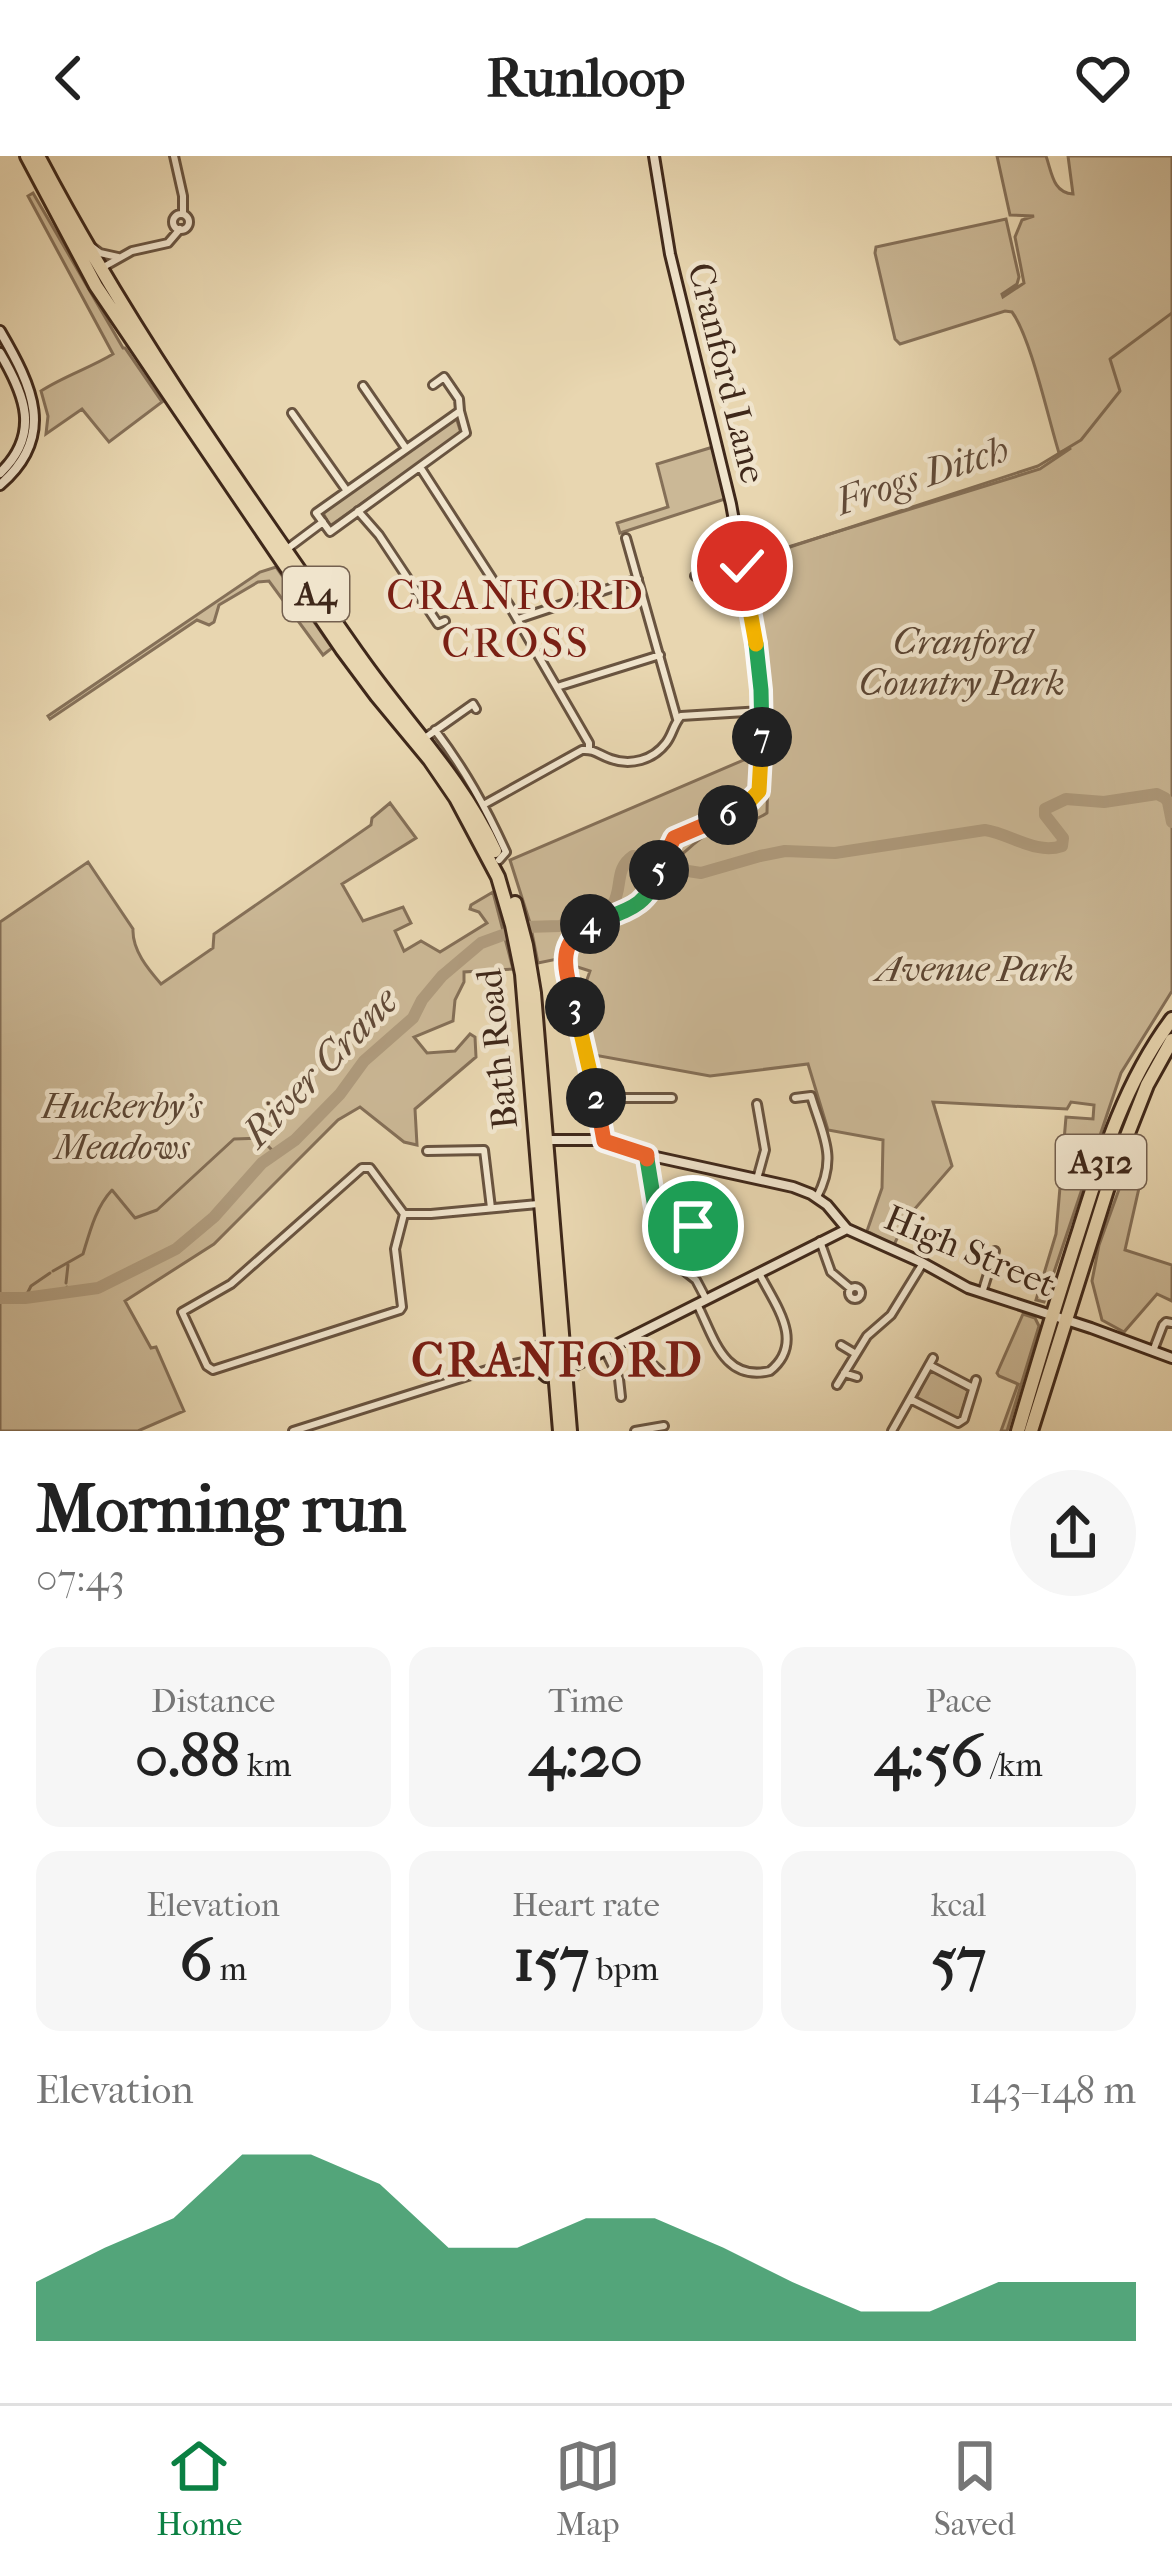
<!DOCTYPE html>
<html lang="en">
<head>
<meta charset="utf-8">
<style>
	body { margin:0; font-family:"IM FELL French Canon",serif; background:#f6f6f6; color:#222; height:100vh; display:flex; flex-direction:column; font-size:45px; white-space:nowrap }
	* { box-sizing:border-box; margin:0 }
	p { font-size:39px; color:#767676 }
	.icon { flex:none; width:66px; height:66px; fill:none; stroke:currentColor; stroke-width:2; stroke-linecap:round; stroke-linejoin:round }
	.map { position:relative; height:1275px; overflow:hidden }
	.drawer { display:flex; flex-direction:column; background:#fff; flex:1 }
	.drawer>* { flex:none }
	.pin { position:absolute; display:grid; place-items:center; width:102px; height:102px; color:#fff; margin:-51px; border:6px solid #fff; border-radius:50%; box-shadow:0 3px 12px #0007 }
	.km { position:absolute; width:60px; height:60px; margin:-30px; border-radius:50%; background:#222; color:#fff; font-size:33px; line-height:60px; text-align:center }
	.round { display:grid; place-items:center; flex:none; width:126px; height:126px; border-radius:63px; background:#f6f6f6 }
	.headline { display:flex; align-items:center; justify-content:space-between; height:204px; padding:0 36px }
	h1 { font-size:66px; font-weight:800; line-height:90px }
	.figures { display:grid; grid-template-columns:repeat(3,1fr); gap:18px; height:204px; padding:12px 36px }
	.figures div { display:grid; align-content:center; border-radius:24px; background:#f6f6f6; text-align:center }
	.figures b { font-size:60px; font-weight:800 }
	.figures small { font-size:33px; font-weight:400 }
	.figures p { font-size:33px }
	.chart { height:336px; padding:24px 36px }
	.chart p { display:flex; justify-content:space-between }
	.chart svg { width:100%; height:216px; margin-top:12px; fill:#0b8043; opacity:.7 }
	header { display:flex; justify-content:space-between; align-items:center; height:156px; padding:0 36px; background:#fff; font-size:54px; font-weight:800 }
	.menu { display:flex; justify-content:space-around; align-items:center; height:168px; border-top:3px solid #e0e0e0; background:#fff; font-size:33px; color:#767676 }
	.menu a { display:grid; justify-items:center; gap:6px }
	.menu .active { color:#0b8043 }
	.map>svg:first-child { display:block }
</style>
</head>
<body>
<header><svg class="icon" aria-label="back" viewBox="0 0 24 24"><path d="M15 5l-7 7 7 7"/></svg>Runloop<svg class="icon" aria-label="heart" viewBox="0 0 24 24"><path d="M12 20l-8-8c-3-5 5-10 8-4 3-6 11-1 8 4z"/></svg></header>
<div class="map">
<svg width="1172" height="1275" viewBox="0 0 1172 1275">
	<rect width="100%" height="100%" fill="#e8d6b0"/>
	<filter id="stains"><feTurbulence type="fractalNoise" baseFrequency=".00167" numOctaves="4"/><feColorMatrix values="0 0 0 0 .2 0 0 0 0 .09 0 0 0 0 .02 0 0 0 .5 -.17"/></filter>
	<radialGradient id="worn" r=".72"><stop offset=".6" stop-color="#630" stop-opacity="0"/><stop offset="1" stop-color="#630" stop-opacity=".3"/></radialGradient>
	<path fill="#cbb896" stroke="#857058" stroke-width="3" d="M 997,0 L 1046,0 C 1052,17 1053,37 1073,38 L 1068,0 L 1172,0 L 1172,835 L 1121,917 L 1044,1146 L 1036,1144 L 1056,1078 L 1066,961 L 1093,963 L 1094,949 L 1071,946 L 1067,953 L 933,946 L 952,1010 L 906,1063 L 894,1089 L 867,1075 L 882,1032 L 883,984 L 828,974 L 808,908 L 710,920 L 594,899 L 580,844 L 590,815 L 571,809 L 562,802 L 538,807 L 530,767 L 510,704 L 753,600 L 753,638 L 740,651 L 674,680 L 682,684 L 743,656 L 762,635 L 765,616 L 765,548 L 746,404 L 1040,313 L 1071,292 L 1059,297 C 1048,262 1031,182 1012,156 L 1005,155 L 900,188 L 895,183 L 875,97 L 876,91 L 1006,63 L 1019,121 L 1017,128 L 1002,138 L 1003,141 L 1024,127 L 1015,81 L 1022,64 L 1034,60 L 1010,59 Z
		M 33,37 L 123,192 L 125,192 L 162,246 L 109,286 L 82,253 L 46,278 L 48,260 L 41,235 C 64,220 90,212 113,198 L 28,40 Z
		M 456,261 L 461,277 L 330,370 L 323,357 Z
		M 713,291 L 725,343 L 620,377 L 617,367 L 668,351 L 657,308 Z
		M 276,411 L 332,492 L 323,499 L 269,425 L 258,426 L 219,449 L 214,466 L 209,469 L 197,464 L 50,563 L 48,560 L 260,416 Z
		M 390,647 L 416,682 L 342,728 L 363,765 L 403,751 L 411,767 L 395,775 L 404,795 L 421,785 L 440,796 L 487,767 L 479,756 L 470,753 L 471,749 L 493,736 L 513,813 L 464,816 L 464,826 L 455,844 L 453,865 L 414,881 L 427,897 L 455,895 L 470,878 L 475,881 L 476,901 L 415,953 L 417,989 L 404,986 L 360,951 L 338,964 L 214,1088 L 125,1145 L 151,1192 L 156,1191 L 184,1255 L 138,1275 L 0,1275 L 0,766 L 88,706 L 133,773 C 132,794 148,813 161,828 L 213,792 L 214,778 L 371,669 L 372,662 Z
		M 1128,1024 L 1139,1032 L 1125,1094 L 1172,1109 L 1172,1145 L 1157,1138 L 1124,1176 L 1102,1164 L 1092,1125 L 1099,1089 L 1122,1025 Z
		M 1023,1158 L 1035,1162 L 1039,1170 L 1007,1275 L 1001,1275 L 1018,1228 L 999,1220 L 997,1217 Z
		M 932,1215 L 964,1230 L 968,1236 L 960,1262 L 957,1264 L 916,1243 L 928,1217 Z"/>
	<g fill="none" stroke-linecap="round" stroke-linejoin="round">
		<path stroke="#826d55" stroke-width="3" d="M 670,707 C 684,699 695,684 710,677 C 729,669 749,669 767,657 L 770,527 L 753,403 L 1038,310 L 1081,284 L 1120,235 L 1110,203 L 1172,157
			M 268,990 L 275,997
			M 53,1115 L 83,1098 C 90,1075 96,1051 112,1034 L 135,1062 L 157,1054 L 234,983 L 262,982 L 265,987
			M 66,1127 L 68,1109
			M 67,1131 L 67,1136
			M 25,1142 L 31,1130 L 50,1117"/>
		<path stroke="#af9b7d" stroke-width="12" d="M 663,705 L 688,715 L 701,717 L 760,700 L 785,695 L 835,697 L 985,674 C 1011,678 1036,699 1062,690 L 1063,682 L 1045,659 L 1045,653 L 1066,643 L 1104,646 L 1157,638 L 1165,642 L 1168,646 L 1172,666
			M 0,1142 L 25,1142 L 98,1132 L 176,1093 L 214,1061 L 262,1007 L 295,984 L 340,938 L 364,905 L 413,862 L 422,844 L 442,820 L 481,787 L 525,771 L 560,770 L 613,748 C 623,731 614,713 633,700 L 657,703"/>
		<defs>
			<path id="street" d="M 174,0 L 183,40 L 183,58
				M173 66a8 8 0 1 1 16 0a8 8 0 1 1-16 0Z
				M 92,91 L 100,97 L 118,101
				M 100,113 L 132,95 L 168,87 L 180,73
				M 433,229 L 444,221 L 459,243 L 460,255
				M 363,230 L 405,291
				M 460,255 L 466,277 L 330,376 L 316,357 Z
				M 292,257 L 347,335
				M 420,311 L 509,449 L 589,587 L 589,592
				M 358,355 L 379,379 L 438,468 L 445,465
				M 626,382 L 677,563
				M 287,393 L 323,366
				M 695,420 L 742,410
				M 518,463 L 638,423
				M 557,531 L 660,499
				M 435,574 C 465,614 485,650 506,696 L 499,704
				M 422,584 L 473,548 L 476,553
				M 485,648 L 582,594 C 595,593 599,599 611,603 C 631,610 653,604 666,587 C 673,578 673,569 681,560 L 762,555
				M 795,942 L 811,940 C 823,980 838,1001 817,1041
				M 598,948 L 621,942 L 672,942
				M 757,948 L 765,994 L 757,1023
				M 427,995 L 484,994 L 491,1052
				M 647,999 L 646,1008 L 661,1079
				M 655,1052 C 684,1049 679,1068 700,1074 C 704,1075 718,1074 722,1074
				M 404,1058 L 395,1093 L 402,1151 L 400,1154 L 213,1214 L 207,1210 L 182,1156 L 231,1128 L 362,1012 L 370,1012 L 404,1058 L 431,1058 L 538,1048
				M 820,1085 L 831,1116 L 850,1132
				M 682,1113 L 696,1124 L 706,1143
				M849 1137a6 6 0 1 1 12 0a6 6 0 1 1-12 0Z
				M 982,1137 L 995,1095
				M 697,1148 C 714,1181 723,1226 770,1215 C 806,1186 775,1149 759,1117
				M 636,1178 L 652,1208 L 660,1215
				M 841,1189 L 856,1198
				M 605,1194 L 619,1223 L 621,1241
				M 1153,1195 L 1163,1169 L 1166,1166 L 1172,1167
				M 929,1209 L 973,1232
				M 844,1217 L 857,1221
				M 837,1229 L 867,1180 L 891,1159 L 923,1107
				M 910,1243 L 958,1267 L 964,1263 L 976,1224
				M 293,1275 L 490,1213 L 528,1205
				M 635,1275 L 664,1270
				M 892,1275 L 933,1202"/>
			<path id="secondary" d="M 0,175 C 32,230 57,280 0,329
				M 0,197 C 25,239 41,278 0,317
				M 548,984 L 598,984 L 647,999 L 793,1031 L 811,1038 L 827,1049 L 847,1073 L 923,1107 L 968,1132 L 1091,1172 L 1172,1202
				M 603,985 L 598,948 L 566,811 C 565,753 617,772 646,743 C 658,730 665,699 674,682 L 743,653 L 756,640 L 761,624 L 761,534 L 753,469 L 731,348 L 670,98 L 654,0
				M 585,1203 L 563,1187 L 552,1184 L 539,1190 L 528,1205 L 546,1221 L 560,1217 L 847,1073"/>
			<path id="highway" d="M 27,0 L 96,130 L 156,219 L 342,493 L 377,540 L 430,604 L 456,642 L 498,721 L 512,769 L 522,818 L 560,1275
				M 38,0 C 130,176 246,338 359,500 C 405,566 461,621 495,695
				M 515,747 L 526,789 L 534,837 L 570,1275
				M 1018,1275 C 1038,1207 1058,1140 1080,1072 C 1103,998 1125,926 1172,863
				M 1031,1275 L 1112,1018 L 1147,929 L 1172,884"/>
		</defs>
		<use href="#street" stroke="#695440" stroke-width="12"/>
		<use href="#secondary" stroke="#3f281a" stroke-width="14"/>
		<use href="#highway" stroke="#3f281a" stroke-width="18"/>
		<use href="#street" stroke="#f0e4cc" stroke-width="6"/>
		<use href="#secondary" stroke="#f0e4cc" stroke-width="8"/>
		<use href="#highway" stroke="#e8d6b0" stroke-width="12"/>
	</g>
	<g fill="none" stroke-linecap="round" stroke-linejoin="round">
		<defs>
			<path id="split-1" d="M 647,1003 L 655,1052 C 675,1049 679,1059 693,1070"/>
			<path id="split-2" d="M 596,942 L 604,985 L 647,999 L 647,1003"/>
			<path id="split-3" d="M 575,851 L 596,942"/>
			<path id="split-4" d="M 575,851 C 567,817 553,789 590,768"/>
			<path id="split-5" d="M 590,768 C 624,754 647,754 659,714"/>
			<path id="split-6" d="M 659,714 L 674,682 L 728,659"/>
			<path id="split-7" d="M 728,659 L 742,653 L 759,635 L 762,581"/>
			<path id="split-8" d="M 756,488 L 761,534 L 762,581"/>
			<path id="split-9" d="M 742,410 L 756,488"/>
		</defs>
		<use href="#split-1" stroke="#fff" stroke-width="24"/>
		<use href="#split-2" stroke="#fff" stroke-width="24"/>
		<use href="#split-3" stroke="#fff" stroke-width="24"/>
		<use href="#split-4" stroke="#fff" stroke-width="24"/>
		<use href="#split-5" stroke="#fff" stroke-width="24"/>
		<use href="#split-6" stroke="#fff" stroke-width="24"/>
		<use href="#split-7" stroke="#fff" stroke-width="24"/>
		<use href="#split-8" stroke="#fff" stroke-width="24"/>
		<use href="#split-9" stroke="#fff" stroke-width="24"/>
		<use href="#split-1" stroke="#22a559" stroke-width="15"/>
		<use href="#split-2" stroke="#f0652b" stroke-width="15"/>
		<use href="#split-3" stroke="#f5b400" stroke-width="15"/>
		<use href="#split-4" stroke="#f0652b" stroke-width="15"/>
		<use href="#split-5" stroke="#22a559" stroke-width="15"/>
		<use href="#split-6" stroke="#f0652b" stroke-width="15"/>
		<use href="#split-7" stroke="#f5b400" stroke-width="15"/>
		<use href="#split-8" stroke="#22a559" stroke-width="15"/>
		<use href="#split-9" stroke="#f5b400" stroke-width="15"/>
	</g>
	<g text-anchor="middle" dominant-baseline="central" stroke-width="9" stroke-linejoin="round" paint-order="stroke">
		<g fill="#f0e4cc" stroke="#74604f" stroke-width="3">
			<rect x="283" y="411" width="66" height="54" rx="9"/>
			<rect x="1056" y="979" width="90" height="54" rx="9"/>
		</g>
		<g font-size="33" font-weight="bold" fill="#3f281a">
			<text x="316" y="438">A4</text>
			<text x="1101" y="1006">A312</text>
		</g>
		<g font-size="36" fill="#3f281a" stroke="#f0e4cc">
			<text transform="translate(727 217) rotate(76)">Cranford Lane</text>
			<text transform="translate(497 893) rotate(-96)">Bath Road</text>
			<text transform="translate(970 1095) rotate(23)">High Street</text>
		</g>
		<g font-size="36" font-style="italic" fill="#5b4533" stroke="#f0e4cc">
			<text x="962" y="486">Cranford<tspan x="962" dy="41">Country Park</tspan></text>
			<text x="975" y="813">Avenue Park</text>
			<text x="122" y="950">Huckerby's<tspan x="122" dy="41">Meadows</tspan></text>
		</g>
		<g font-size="39" font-style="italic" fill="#614a38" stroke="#f0e4cc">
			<text transform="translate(922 319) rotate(-18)">Frogs Ditch</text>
			<text transform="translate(320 911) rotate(-46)">River Crane</text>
		</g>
		<g font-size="42" letter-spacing="3" fill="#7a1f14" stroke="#f0e4cc">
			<text x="516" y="439">CRANFORD<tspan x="516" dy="48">CROSS</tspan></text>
		</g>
		<g font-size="48" font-weight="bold" letter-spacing="3" fill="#7a1f14" stroke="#f0e4cc">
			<text x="558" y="1204">CRANFORD</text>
		</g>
	</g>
	<rect width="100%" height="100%" filter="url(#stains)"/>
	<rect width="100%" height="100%" fill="url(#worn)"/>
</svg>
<div class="pin" style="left:693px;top:1070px;background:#1e9e55"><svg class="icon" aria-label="arrive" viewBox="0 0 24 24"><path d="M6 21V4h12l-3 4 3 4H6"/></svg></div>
<div class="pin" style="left:742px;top:410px;background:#d93025"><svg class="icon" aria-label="check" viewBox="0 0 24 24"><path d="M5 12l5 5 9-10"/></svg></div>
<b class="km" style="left:596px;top:942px">2</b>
<b class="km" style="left:575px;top:851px">3</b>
<b class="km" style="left:590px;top:768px">4</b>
<b class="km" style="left:659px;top:714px">5</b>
<b class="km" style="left:728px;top:659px">6</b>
<b class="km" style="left:762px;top:581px">7</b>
</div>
<section class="drawer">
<div class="headline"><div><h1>Morning run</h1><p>07:43</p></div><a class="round"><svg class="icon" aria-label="share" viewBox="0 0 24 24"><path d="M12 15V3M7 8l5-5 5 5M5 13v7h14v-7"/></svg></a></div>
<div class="figures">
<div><p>Distance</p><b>0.88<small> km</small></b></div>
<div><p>Time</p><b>4:20</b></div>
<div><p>Pace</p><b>4:56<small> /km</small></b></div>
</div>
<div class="figures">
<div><p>Elevation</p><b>6<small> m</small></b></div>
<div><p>Heart rate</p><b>157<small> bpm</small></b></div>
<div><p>kcal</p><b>57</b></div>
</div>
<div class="chart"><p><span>Elevation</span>143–148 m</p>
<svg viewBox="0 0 160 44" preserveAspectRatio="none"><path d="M0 44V32L10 25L20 19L30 6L40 6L50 12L60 25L70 25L80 19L90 19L100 25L110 32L120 38L130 38L140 32L150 32L160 32V44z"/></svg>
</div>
</section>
<nav class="menu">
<a class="active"><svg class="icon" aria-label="home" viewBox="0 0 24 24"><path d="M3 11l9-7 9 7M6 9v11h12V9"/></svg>Home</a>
<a><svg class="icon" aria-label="map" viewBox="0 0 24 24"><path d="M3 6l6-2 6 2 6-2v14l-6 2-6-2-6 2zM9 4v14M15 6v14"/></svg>Map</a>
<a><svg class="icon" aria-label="saved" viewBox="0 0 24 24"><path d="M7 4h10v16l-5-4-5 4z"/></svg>Saved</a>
</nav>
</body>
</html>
